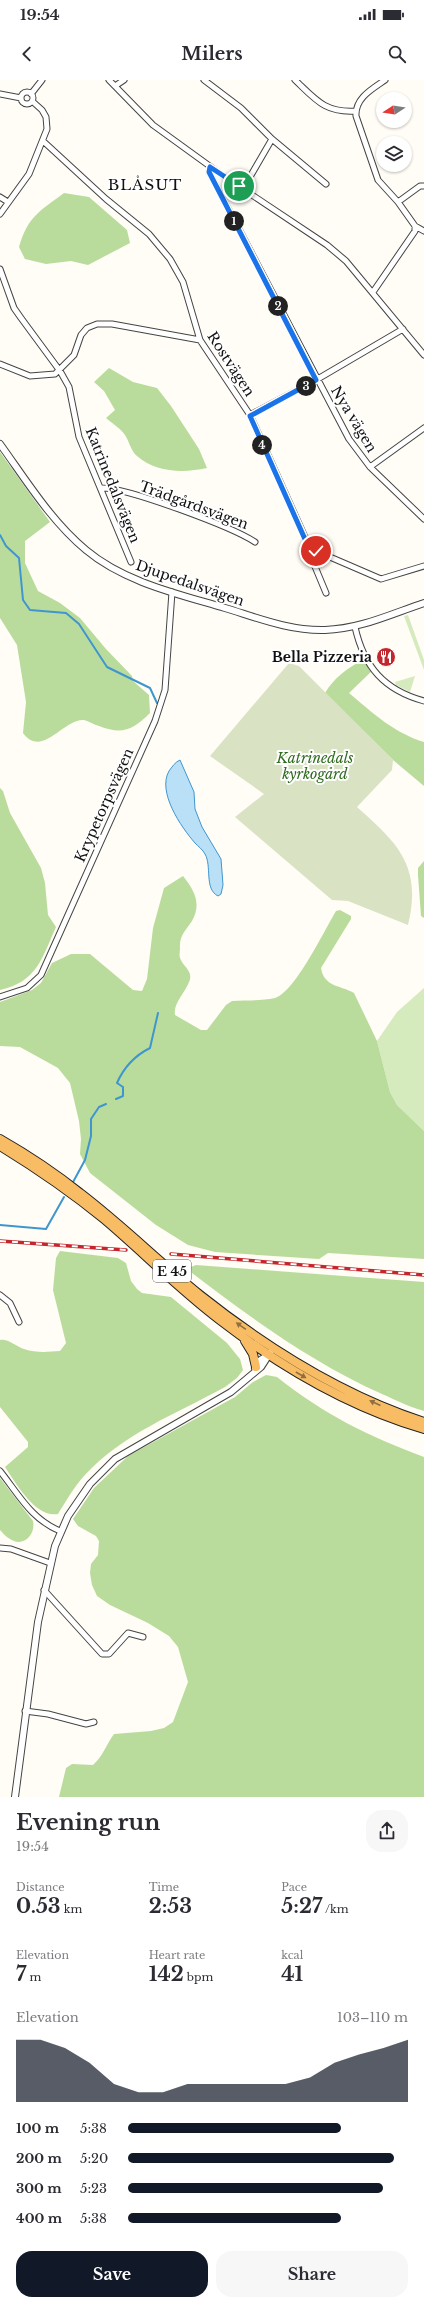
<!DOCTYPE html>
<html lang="en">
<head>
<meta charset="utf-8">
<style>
	body { margin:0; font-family:"Libre Baskerville",serif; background:#f7f7f7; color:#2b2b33; height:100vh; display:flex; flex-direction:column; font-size:15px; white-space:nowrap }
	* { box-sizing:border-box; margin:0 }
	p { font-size:13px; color:#7c7c81 }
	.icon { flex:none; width:22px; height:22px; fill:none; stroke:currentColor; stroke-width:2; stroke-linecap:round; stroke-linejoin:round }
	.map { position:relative; height:1717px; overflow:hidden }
	.drawer { display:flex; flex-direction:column; background:#fff; flex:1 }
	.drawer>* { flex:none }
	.needle { width:26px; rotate:258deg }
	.fabs { position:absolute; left:376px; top:12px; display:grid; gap:8px }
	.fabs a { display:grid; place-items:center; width:36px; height:36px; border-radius:50%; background:#fff; box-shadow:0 1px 3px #0004; font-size:20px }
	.pin { position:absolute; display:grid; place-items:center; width:34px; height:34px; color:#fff; margin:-17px; border:2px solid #fff; border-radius:50%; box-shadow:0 1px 4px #0007 }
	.km { position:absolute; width:20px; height:20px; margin:-10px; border-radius:50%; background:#222; color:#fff; font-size:11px; line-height:20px; text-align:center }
	.round { display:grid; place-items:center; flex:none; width:42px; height:42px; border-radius:16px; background:#f7f7f7 }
	.headline { display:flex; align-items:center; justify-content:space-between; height:68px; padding:0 16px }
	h1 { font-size:22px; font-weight:800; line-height:30px }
	.figures { display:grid; grid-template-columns:repeat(3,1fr); gap:6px; height:68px; padding:4px 16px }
	.figures div { display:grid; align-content:center }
	.figures b { font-size:20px; font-weight:800 }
	.figures small { font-size:11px; font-weight:400 }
	.figures p { font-size:11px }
	.chart { height:112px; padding:8px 16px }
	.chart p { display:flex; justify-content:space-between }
	.chart svg { width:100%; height:72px; margin-top:4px; fill:#111827; opacity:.7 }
	.primary-button { display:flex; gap:8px; margin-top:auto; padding:8px 16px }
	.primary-button a { flex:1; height:46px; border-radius:16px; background:#111827; color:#fff; font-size:16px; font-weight:800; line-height:46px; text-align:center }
	.primary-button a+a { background:#f7f7f7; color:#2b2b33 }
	ul { padding:0 16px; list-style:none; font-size:13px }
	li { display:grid; grid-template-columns:64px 48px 1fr; align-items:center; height:30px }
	li i { height:10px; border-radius:5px; background:#111827 }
	.status { display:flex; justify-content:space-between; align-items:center; height:28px; padding:0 20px; background:#fff; direction:ltr }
	.status svg { height:11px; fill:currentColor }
	header { display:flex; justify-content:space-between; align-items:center; height:52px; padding:0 16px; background:#fff; font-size:18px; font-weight:800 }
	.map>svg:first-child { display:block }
</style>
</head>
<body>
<div class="status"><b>19:54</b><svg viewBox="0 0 49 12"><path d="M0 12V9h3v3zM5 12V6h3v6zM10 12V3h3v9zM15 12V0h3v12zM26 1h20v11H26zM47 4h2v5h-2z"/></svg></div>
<header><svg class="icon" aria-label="back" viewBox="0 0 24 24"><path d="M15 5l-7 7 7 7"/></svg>Milers<svg class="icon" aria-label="search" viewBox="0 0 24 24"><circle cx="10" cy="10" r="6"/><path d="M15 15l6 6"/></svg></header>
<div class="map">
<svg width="424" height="1717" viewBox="0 0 424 1717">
	<rect width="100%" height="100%" fill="#fffdf5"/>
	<path fill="#d5ebbd" d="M 408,535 L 424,580 L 424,590 L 404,536 Z
		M 415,596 L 410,612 L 396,605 L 395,602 Z
		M 424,908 L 424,1051 L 397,1025 L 390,1012 L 377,961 L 397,932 Z"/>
	<path fill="#b9dc9c" d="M 64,113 L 89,117 L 127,150 L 130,163 L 88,185 L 71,181 L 46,184 L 25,179 L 19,167 C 28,136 40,131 64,113 Z
		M 109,288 L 133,302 L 157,308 L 171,326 L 199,369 L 207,388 C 184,393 156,393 137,376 C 131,371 129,361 125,355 C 121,349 112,343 106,338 L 115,330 L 104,311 L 94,302 Z
		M 0,372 L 50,442 L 25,461 L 25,483 L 38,511 L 60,523 L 80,538 L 106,569 L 132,596 L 133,601 L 149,615 L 150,633 C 133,650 122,655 99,646 C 94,645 89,641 84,640 C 64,638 42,679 23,653 L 26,622 L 17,565 L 0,538 Z
		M 363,580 L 374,589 L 349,613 C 373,633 394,653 424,662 L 424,706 L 393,680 L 325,613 C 334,598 347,588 363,580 Z
		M 0,708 L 3,711 L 10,733 L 41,788 L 45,803 L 48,835 L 56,847 C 42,878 37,902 0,910 Z
		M 424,781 L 424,838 L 421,836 L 418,795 L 418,788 Z
		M 183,796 C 194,810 202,823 192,841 C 186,850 179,856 180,868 C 180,871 179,875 180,878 C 183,887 194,891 189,902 C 185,913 173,923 175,935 L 201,950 L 207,950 L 226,925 L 232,921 C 246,920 261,921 275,918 C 295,912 324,851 336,831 L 340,830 L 351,836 L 351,839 L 321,888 C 324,907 340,905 354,913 L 377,961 L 390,1012 L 397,1025 L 424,1051 L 424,1179 L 328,1173 L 319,1179 L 215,1172 L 188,1165 L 156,1145 L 90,1093 L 80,1074 L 81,1059 L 79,1041 L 70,1003 L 58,988 L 20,967 L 0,966 L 0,922 L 32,910 L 41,903 L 52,883 L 71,874 L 90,874 L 133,910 L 142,911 L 147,899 L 153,848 L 164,808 Z
		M 60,1171 L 118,1178 L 126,1183 L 131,1201 L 137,1209 L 142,1213 L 171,1217 L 227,1263 L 240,1279 L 243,1290 L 237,1298 L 225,1307 C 176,1334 122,1354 84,1396 C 74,1407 66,1421 58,1434 C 35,1438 16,1403 5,1387 L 28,1367 L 28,1362 L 0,1327 L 0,1260 C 7,1258 16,1266 24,1269 C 36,1273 47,1272 60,1271 L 66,1263 L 53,1210 L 56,1178 Z
		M 196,1185 L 424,1202 L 424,1331 C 409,1327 396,1320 382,1314 C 313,1283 252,1239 192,1193 L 191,1187 Z
		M 266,1295 L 277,1297 C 325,1335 368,1356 424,1377 L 424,1717 L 59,1717 L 66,1688 L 72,1684 L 93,1685 C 103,1676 106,1665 114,1654 L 151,1651 L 164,1648 L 173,1642 L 188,1602 L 178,1567 L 169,1556 L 148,1543 L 110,1525 L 97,1516 L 92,1505 L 90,1493 L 91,1484 L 98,1475 L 99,1461 L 96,1456 L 78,1446 L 73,1439 L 94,1408 L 128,1376 L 235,1317 L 253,1302 Z
		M 0,1398 L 33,1441 C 36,1455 23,1468 10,1459 C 6,1457 3,1453 0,1450 Z"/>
	<path fill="#d9e3c4" d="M 289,583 L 299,586 L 393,680 L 392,690 L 357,727 C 399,764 422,787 408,845 L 348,821 L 332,820 L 235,737 L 264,714 L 210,676 Z"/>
	<path fill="#b9e0f7" stroke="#3f96cf" d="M 180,680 L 194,712 L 195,729 L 202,747 L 221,779 L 223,805 L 221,814 L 218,816 C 204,809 212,786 205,774 C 203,770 198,766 195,763 C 181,747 157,712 169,691 C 172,687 175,682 180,680 Z"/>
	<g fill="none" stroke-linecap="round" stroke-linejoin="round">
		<path stroke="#3f96cf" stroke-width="2" d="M 0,455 L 6,466 L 19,478 L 23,520 L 30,530 L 66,533 L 79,544 L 107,587 L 150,608 L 157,623
			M 116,1019 L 123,1016 L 123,1007 L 117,1003 C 124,987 134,976 150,968 L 158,933
			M 72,1104 L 85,1080 L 91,1056 L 91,1039 L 99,1027 L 106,1024
			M 0,1145 L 46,1149 L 64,1117"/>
		<defs>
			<path id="minor" d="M 109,0 L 153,45 L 222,95 L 327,165 L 346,181 L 424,275
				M 204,0 L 241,28 L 272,59 L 243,109
				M 295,0 C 316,20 325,33 356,31
				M 385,0 C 372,9 355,18 356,36 L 378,100 L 398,122 L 415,146 L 424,151
				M 115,6 L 124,0
				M21 18a6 6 0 1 1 12 0a6 6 0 1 1-12 0Z
				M 0,14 L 21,18
				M 31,14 L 42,0
				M 272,59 L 326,104
				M 43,61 L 106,119 L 149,154 L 170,179 L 183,202 L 200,260 L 250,335 L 309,466 L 316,471 L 381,499 L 424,486
				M 210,87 L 209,92 L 349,359 L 370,387 L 424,439
				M 0,117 L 8,122
				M 398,122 L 420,106 L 424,106
				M 0,134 L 29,94 L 47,49 L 46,37 L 42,30 L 32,21
				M 0,189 L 14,228 L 21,238 L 60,291 L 69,307 L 79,357 L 131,482
				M 373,212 L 415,151 L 415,146
				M 0,284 L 30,296 L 55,294 L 74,275 L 81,255 L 87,248 L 97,244 L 112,244 L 200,260
				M 250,335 L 316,300 L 403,249
				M 370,387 L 424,348
				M 101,408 C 126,407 232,447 255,462
				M 309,466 L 311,477 L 326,513
				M 355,547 C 364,587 384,610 424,621
				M 0,917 L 27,908 L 41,895 L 155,641 L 165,610 L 172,512
				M 0,1215 L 10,1223 L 19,1242
				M 0,1391 C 19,1415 31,1439 60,1451
				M 0,1468 L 11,1469 L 50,1483
				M 44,1510 L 102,1574 L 109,1574 L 128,1553 L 143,1557
				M 25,1631 L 48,1634 L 86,1644 L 94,1642"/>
			<path id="tertiary" d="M 0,364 C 26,400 51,441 86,470 C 124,502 178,514 225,528 C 258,538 290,551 325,550 C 360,549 391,534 424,523
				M 255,1288 L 259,1281 L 268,1275
				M 15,1717 L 38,1542 L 55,1466 L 68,1436 L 90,1404 L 115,1379 L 231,1312 L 261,1287 L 270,1273"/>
			<path id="trunk" d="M 0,1059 C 28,1075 55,1093 80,1113 C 122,1145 159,1182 200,1215 C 268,1269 341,1315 424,1342
				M 0,1066 C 36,1088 71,1112 104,1139 C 143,1172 179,1209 220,1240 C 281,1287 349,1327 424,1349
				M 245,1261 L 253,1274 L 256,1287"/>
		</defs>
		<use href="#minor" stroke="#444" stroke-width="7"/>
		<use href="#tertiary" stroke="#444" stroke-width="8"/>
		<use href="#trunk" stroke="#222" stroke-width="10"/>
		<use href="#minor" stroke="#fff" stroke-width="5"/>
		<use href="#tertiary" stroke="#fff" stroke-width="6"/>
		<use href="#trunk" stroke="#f7bc64" stroke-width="8"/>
		<defs>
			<path id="rail" d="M 0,1161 L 126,1170
				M 171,1174 L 424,1195"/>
		</defs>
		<use href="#rail" stroke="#c4262e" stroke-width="3.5"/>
		<use href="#rail" stroke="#fff" stroke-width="2" stroke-dasharray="6" stroke-linecap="butt"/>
	</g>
	<defs><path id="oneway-solid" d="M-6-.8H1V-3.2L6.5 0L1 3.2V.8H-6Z"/></defs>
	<g fill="#906f3f">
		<use href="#oneway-solid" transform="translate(241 1246) rotate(-145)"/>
		<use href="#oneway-solid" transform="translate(301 1295) rotate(30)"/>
		<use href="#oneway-solid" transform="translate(375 1323) rotate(-156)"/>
	</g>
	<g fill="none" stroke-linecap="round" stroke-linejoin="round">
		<defs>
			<path id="route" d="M 239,106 L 210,87 L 209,92 L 316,300 L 250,336 L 304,457 L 309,466 L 316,471"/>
		</defs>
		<use href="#route" stroke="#fff" stroke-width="8"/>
		<use href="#route" stroke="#1a73e8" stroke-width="5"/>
	</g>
	<defs>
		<symbol id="restaurant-disc" viewBox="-11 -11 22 22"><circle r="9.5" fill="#c4262e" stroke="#fff"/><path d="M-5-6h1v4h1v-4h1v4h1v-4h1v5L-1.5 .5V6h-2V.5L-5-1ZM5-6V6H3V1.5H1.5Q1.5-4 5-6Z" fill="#fff"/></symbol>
	</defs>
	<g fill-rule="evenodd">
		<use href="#restaurant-disc" x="375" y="566" width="22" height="22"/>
	</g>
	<g text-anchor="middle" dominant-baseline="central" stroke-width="4" stroke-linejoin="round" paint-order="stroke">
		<rect fill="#fff" stroke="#585858" stroke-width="1" x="153" y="1180" width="38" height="22" rx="3"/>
		<g font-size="13" font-weight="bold" fill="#111">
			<text x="172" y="1191">E 45</text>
		</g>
		<g font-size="14" fill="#111" stroke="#fff">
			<text transform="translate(231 284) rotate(57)">Rostvägen</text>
			<text transform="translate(354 339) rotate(59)">Nya vägen</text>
			<text transform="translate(113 405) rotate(68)">Katrinedalsvägen</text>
			<text transform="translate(194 425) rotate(20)">Trädgårdsvägen</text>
			<text transform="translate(190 503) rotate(19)">Djupedalsvägen</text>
			<text transform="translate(104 725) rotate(-66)">Krypetorpsvägen</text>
		</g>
		<g font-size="14" font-weight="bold" fill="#111" stroke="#fff" text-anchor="end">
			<text x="372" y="577">Bella Pizzeria</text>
		</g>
		<g font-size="14" font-style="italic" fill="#2f6b1f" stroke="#fff">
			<text x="315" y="678">Katrinedals<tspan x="315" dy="16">kyrkogård</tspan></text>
		</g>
		<g font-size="15" letter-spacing="1" fill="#111" stroke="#fff">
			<text x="145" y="104">BLÅSUT</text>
		</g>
	</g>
</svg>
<div class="fabs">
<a><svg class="needle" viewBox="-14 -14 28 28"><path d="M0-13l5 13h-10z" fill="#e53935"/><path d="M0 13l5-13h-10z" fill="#7c7c81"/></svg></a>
<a><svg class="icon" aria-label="layers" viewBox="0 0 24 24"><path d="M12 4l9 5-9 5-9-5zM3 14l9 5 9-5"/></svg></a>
</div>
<div class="pin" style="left:239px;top:106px;background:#1e9e55"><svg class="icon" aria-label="arrive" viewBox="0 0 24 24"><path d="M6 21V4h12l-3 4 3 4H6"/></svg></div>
<div class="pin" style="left:316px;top:471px;background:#d93025"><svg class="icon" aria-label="check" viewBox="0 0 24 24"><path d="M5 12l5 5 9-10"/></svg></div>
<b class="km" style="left:234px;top:141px">1</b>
<b class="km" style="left:278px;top:226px">2</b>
<b class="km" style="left:306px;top:306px">3</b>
<b class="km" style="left:262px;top:365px">4</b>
</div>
<section class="drawer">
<div class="headline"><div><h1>Evening run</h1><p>19:54</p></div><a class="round"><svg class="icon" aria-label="share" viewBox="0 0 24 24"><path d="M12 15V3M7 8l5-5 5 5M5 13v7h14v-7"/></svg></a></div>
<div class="figures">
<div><p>Distance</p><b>0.53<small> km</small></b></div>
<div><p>Time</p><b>2:53</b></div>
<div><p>Pace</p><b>5:27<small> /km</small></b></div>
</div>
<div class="figures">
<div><p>Elevation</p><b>7<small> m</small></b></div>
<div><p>Heart rate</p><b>142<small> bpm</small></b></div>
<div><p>kcal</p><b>41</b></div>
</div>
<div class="chart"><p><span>Elevation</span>103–110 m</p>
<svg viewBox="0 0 160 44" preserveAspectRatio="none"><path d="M0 44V6L10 6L20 11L30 20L40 33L50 38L60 38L70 33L80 33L90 33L100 33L110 33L120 29L130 20L140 15L150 11L160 6V44z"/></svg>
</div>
<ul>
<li><b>100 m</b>5:38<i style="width:76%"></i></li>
<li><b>200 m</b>5:20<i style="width:95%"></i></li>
<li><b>300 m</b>5:23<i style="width:91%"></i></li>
<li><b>400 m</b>5:38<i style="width:76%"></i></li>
</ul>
<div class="primary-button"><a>Save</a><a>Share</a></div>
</section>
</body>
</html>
